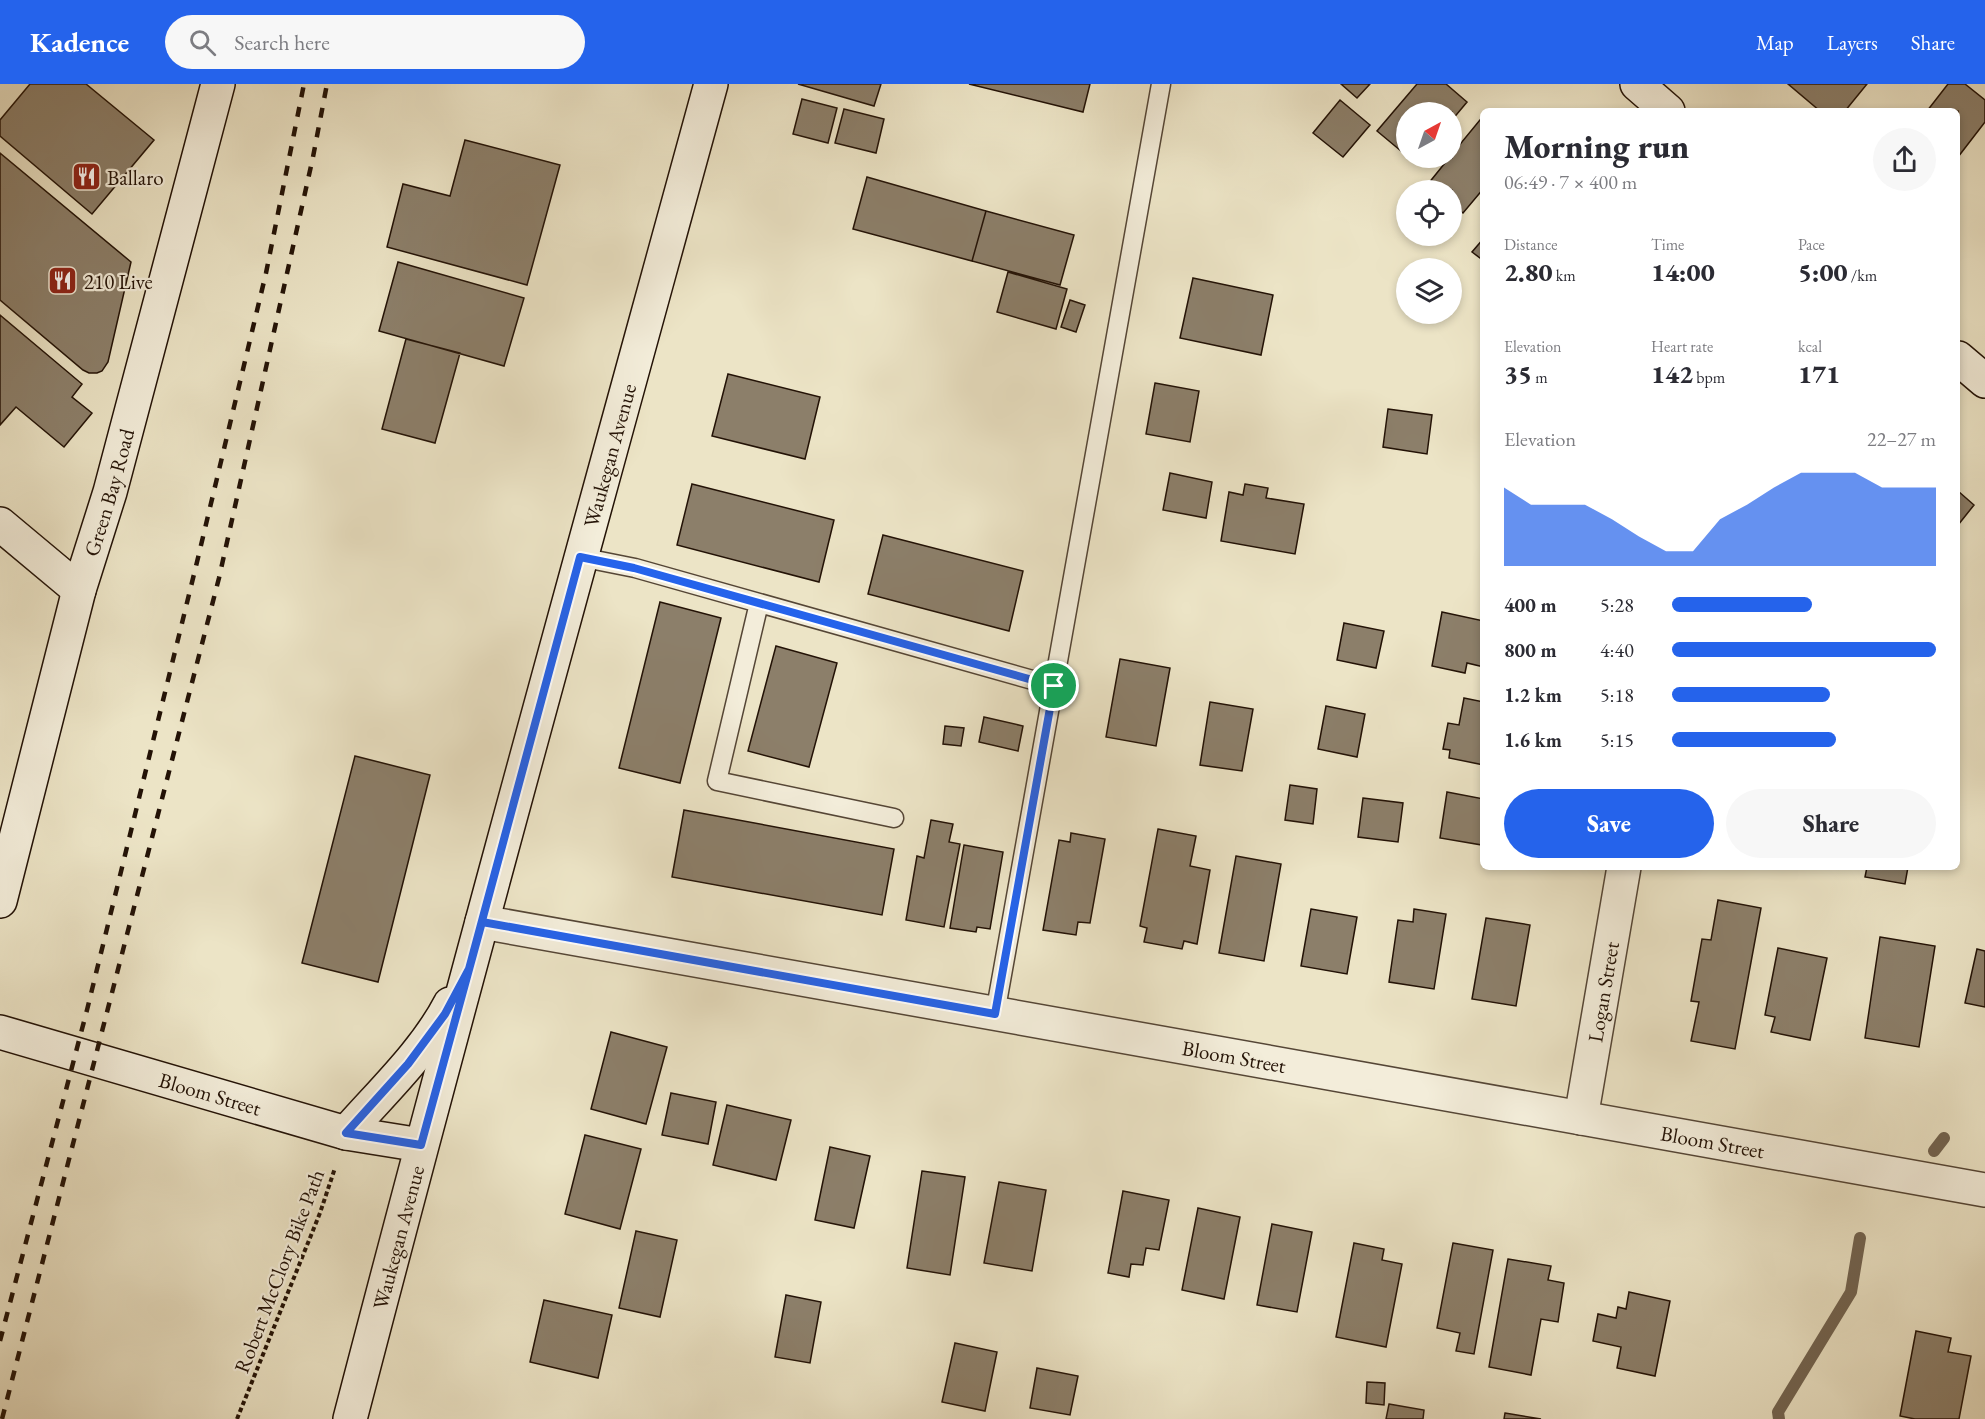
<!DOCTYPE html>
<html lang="en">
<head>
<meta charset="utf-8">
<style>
	body { margin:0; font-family:"EB Garamond",serif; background:#f7f7f7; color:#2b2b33; height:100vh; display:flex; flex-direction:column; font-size:22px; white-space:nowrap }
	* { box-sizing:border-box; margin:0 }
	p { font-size:20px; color:#7c7c81 }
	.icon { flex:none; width:33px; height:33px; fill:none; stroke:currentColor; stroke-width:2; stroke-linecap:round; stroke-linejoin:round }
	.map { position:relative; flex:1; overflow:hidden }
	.drawer { position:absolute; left:1480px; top:24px; width:480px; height:762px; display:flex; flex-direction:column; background:#fff; border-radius:9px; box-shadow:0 3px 9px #0003 }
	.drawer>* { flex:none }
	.needle { width:39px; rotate:40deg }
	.buttons { position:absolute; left:1396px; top:18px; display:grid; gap:12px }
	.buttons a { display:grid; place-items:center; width:66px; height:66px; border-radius:50%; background:#fff; box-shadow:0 3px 9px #0003; font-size:30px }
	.pin { position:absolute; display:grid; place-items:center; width:51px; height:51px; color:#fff; margin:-26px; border:3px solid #fff; border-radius:50%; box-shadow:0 2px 6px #0007 }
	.round { display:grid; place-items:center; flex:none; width:63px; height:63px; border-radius:32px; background:#f7f7f7 }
	.summary { display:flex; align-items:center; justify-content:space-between; height:102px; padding:0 24px }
	h1 { font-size:33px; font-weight:800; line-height:45px }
	.stats { display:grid; grid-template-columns:repeat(3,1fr); gap:9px; height:102px; padding:6px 24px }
	.stats div { display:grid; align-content:center }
	.stats b { font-size:26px; font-weight:800 }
	.stats small { font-size:16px; font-weight:400 }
	.stats p { font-size:16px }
	.chart { height:168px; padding:12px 24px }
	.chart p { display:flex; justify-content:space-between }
	.chart svg { width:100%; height:108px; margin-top:6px; fill:#2563eb; opacity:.7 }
	.primary-button { display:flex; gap:12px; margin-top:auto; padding:12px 24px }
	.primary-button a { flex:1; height:69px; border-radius:36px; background:#2563eb; color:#fff; font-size:24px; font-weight:800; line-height:69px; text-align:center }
	.primary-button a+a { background:#f7f7f7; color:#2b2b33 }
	ul { padding:0 24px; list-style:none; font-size:20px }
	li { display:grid; grid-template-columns:96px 72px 1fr; align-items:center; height:45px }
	li i { height:15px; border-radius:8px; background:#2563eb }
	header { display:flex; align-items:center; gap:36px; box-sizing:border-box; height:84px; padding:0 30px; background:#2563eb; color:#fff }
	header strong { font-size:28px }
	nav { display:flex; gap:33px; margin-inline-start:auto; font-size:21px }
	.search { width:420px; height:54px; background:#f7f7f7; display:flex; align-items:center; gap:15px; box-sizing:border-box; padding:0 21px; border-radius:33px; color:#7c7c81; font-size:22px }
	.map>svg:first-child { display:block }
</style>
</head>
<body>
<header>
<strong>Kadence</strong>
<div class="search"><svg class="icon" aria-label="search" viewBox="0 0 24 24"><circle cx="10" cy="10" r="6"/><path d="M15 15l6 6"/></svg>Search here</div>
<nav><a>Map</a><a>Layers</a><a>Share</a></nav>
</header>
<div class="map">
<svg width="1985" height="1335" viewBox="0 0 1985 1335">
	<rect width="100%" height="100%" fill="#ece4c6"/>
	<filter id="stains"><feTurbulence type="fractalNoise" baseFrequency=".00333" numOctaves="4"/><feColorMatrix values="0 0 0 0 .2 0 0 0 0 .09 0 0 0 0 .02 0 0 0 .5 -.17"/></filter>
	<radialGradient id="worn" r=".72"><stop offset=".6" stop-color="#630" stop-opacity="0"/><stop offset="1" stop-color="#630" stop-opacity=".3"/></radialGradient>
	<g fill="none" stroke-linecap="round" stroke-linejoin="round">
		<path stroke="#736552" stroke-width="12" d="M 1934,1067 L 1944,1054
			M 1779,1335 L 1778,1328 L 1851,1208 L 1860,1154"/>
	</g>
	<path fill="#8c7f6a" stroke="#231206" stroke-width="1.5" d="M 30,0 L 86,0 L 154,56 L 92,130 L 0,52 L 0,36 Z
		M 798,0 L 881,0 L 874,22 Z
		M 969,0 L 1090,0 L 1083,28 Z
		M 1341,0 L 1370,0 L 1357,14 Z
		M 1417,0 L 1446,0 L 1467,18 L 1452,36 L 1452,28 L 1407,28 L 1407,72 L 1377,47 Z
		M 1788,0 L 1867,0 L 1845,27 L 1820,27 Z
		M 1948,0 L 1965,0 L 1985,16 L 1985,38 L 1958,73 L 1958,27 L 1927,27 Z
		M 802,15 L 837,24 L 828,59 L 793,50 Z
		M 1340,16 L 1370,41 L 1343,73 L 1313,49 Z
		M 844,25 L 884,35 L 876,69 L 835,59 Z
		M 1484,31 L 1484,104 L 1463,129 L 1452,120 L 1452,106 L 1435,106 L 1428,100 L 1449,74 L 1452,74 L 1452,70 Z
		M 465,56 L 560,81 L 527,201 L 387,163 L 403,100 L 450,112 Z
		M 0,69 L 131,178 L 108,278 L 102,287 L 97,289 L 89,289 L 83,286 L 0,216 Z
		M 867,93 L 986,127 L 972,177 L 853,145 Z
		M 986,127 L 1074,151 L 1060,201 L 972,177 Z
		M 1484,154 L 1484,177 L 1472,168 Z
		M 398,178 L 524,214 L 504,282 L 379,247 Z
		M 1008,188 L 1067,205 L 1056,245 L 997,228 Z
		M 1193,194 L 1273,211 L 1261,271 L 1180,254 Z
		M 1070,216 L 1085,221 L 1076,248 L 1061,243 Z
		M 0,231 L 82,300 L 72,313 L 92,329 L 64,363 L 16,323 L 0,341 Z
		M 406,255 L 460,269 L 435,359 L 382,345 Z
		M 728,290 L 820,313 L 805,375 L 712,352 Z
		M 1155,299 L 1199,307 L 1190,358 L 1146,350 Z
		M 1388,325 L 1432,331 L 1427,370 L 1383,363 Z
		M 1170,389 L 1212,398 L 1206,434 L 1163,426 Z
		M 692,400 L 834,436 L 819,498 L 677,461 Z
		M 1245,400 L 1268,404 L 1266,414 L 1304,420 L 1295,470 L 1221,457 L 1229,408 L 1243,411 Z
		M 1958,407 L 1974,421 L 1958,441 Z
		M 883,451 L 1023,487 L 1009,547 L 868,510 Z
		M 660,518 L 721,534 L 680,699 L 619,684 Z
		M 1442,528 L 1484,537 L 1484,583 L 1467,579 L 1465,589 L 1432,582 Z
		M 1344,539 L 1384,547 L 1376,584 L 1337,576 Z
		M 776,562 L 837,579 L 809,683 L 748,667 Z
		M 1120,575 L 1170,584 L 1156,662 L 1106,653 Z
		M 1464,614 L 1484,618 L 1484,681 L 1449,674 L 1450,666 L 1443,665 L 1448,639 L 1459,641 Z
		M 1210,618 L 1253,625 L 1242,687 L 1200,681 Z
		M 1326,622 L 1365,630 L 1357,673 L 1318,665 Z
		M 984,633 L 1023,642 L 1018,667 L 979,658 Z
		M 945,642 L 964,644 L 961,662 L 943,660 Z
		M 355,672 L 430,691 L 378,898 L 302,879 Z
		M 1290,701 L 1317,705 L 1313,740 L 1285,736 Z
		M 1447,708 L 1484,715 L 1482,761 L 1440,754 Z
		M 1363,714 L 1403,719 L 1398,758 L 1358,753 Z
		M 684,726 L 894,765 L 882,831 L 672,793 Z
		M 931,736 L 953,740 L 949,758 L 960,760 L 944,843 L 906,836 L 917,772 L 924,774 Z
		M 1158,745 L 1196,752 L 1190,782 L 1210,786 L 1197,860 L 1184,857 L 1182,865 L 1144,858 L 1147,844 L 1140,842 Z
		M 1071,749 L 1105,755 L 1090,839 L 1078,838 L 1076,851 L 1043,846 L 1059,756 L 1070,758 Z
		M 964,761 L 1003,768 L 990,845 L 977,843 L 976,848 L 950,844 Z
		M 1236,772 L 1281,780 L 1264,877 L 1219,869 Z
		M 1867,783 L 1908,783 L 1905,800 L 1865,793 Z
		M 1718,816 L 1761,824 L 1735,965 L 1691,957 L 1699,918 L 1691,917 L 1702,855 L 1711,856 Z
		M 1311,825 L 1357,833 L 1347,890 L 1301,882 Z
		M 1414,825 L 1446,830 L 1434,905 L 1389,898 L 1398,836 L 1413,838 Z
		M 1486,834 L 1530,841 L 1516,922 L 1472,915 Z
		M 1880,853 L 1935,862 L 1919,963 L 1865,954 Z
		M 1778,864 L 1827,874 L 1810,956 L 1771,948 L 1775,933 L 1765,931 Z
		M 1977,865 L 1985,867 L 1985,923 L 1965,919 Z
		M 611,948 L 667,963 L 646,1040 L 591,1025 Z
		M 671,1009 L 716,1018 L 708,1060 L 662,1051 Z
		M 727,1021 L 791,1036 L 776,1096 L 713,1081 Z
		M 585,1051 L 641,1065 L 620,1145 L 565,1130 Z
		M 830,1063 L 870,1072 L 854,1144 L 815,1136 Z
		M 922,1087 L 965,1093 L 950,1191 L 907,1184 Z
		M 999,1098 L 1046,1106 L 1032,1187 L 984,1179 Z
		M 1123,1107 L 1169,1116 L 1159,1166 L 1146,1164 L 1143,1181 L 1131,1180 L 1129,1193 L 1108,1189 Z
		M 1198,1124 L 1240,1133 L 1224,1215 L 1182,1206 Z
		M 1272,1140 L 1312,1148 L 1297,1228 L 1257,1221 Z
		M 636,1147 L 677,1156 L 660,1233 L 619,1224 Z
		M 1354,1159 L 1384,1165 L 1382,1176 L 1402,1180 L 1386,1263 L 1336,1253 Z
		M 1453,1159 L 1493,1166 L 1474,1270 L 1456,1267 L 1460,1249 L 1437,1244 Z
		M 1508,1175 L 1551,1182 L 1548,1196 L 1564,1199 L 1558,1238 L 1541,1235 L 1531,1291 L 1489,1283 Z
		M 1629,1208 L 1670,1217 L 1655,1292 L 1617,1284 L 1621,1263 L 1593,1257 L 1598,1230 L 1616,1234 L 1618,1223 L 1626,1225 Z
		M 786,1211 L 821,1218 L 810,1279 L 775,1273 Z
		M 544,1216 L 612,1231 L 598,1294 L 530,1278 Z
		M 1916,1247 L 1951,1254 L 1948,1268 L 1971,1272 L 1959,1335 L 1915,1335 L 1900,1332 Z
		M 955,1259 L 997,1268 L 985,1327 L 942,1318 Z
		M 1037,1284 L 1078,1292 L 1070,1331 L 1030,1324 Z
		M 1367,1298 L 1385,1299 L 1384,1321 L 1366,1319 Z
		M 1389,1320 L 1424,1326 L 1423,1335 L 1386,1335 Z
		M 1505,1329 L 1541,1335 L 1504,1335 Z"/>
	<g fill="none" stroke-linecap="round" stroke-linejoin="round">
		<defs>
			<path id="lane" d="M 580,473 L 635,484 L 1054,602
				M 759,519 L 717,697 L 894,734
				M 995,930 L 1161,0"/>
			<g id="street">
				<path id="s1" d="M 482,838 L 1985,1106"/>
				<path id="s2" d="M 1581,1034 L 1624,783"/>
			</g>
			<g id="secondary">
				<path d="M 1637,0 L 1668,27"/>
				<path d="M 1958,274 L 1985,297"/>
				<path d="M 0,440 L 79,506"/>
				<path id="s3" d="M 0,817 L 79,506 L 110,408 L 218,0"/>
				<path id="s4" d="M 0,948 L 346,1049 L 421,1061"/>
				<path d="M 346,1049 C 382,1008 425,968 450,920"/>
				<path id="s5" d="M 350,1335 C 466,889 589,445 711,0"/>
			</g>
		</defs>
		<use href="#lane" stroke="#554636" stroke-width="21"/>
		<use href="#street" stroke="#554636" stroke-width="36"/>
		<use href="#secondary" stroke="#231206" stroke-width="36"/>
		<path stroke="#231206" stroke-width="4" stroke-dasharray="4.5 3" stroke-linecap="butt" d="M 237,1335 L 320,1129 L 335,1084"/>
		<use href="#lane" stroke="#f3edda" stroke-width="18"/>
		<use href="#street" stroke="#f3edda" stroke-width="33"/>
		<use href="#secondary" stroke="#f3edda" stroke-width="33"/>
		<path stroke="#231206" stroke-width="4.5" stroke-dasharray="10 10" stroke-linecap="butt" d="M 0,1257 L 87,926 L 197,478 L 266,189 L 304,0
			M 2,1335 L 219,494 L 313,73 L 327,0"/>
	</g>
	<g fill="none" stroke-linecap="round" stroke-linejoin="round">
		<defs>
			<path id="route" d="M 1054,602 L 634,484 L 580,473 L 469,885 L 445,930 L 408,980 L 346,1049 L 421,1061 L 482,838 L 995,930 L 1054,602"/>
		</defs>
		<use href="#route" stroke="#fff" stroke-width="12"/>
		<use href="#route" stroke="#2563eb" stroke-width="8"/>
	</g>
	<defs>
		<symbol id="restaurant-square" viewBox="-11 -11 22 22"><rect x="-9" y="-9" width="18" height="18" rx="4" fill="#8f2418" stroke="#f3edda"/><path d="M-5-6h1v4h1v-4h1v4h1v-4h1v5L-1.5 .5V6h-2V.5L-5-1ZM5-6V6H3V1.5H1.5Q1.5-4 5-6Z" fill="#fff"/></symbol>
	</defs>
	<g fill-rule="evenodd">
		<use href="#restaurant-square" x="70" y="76" width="33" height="33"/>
		<use href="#restaurant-square" x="46" y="180" width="33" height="33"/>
	</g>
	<g text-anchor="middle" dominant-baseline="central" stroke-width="4.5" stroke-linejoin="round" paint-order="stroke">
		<g font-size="21" fill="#231206" stroke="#f3edda" text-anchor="start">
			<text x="107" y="93">Ballaro</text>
			<text x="84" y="197">210 Live</text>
		</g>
		<g font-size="21" fill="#231206" stroke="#f3edda">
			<text stroke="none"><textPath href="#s5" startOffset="998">Waukegan Avenue</textPath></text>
			<text stroke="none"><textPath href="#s3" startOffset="423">Green Bay Road</textPath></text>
			<text stroke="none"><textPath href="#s2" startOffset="128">Logan Street</textPath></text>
			<text stroke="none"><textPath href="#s1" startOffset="764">Bloom Street</textPath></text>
			<text stroke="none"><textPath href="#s4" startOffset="219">Bloom Street</textPath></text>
			<text stroke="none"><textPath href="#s1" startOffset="1250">Bloom Street</textPath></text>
			<text stroke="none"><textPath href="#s5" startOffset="188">Waukegan Avenue</textPath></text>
			<text transform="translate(279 1187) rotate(-69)">Robert McClory Bike Path</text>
		</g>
	</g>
	<rect width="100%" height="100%" filter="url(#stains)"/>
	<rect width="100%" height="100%" fill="url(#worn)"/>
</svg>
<div class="buttons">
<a><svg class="needle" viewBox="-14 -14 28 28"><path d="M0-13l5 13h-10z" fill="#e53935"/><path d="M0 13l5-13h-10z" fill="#7c7c81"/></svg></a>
<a><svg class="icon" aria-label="locate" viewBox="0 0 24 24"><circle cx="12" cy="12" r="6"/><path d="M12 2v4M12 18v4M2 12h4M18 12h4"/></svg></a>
<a><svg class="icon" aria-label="layers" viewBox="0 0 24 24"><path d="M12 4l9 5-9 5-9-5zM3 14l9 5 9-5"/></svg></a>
</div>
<div class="pin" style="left:1054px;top:602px;background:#1e9e55"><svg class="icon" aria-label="arrive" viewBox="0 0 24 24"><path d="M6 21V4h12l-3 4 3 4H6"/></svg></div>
<section class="drawer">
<div class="summary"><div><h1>Morning run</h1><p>06:49 · 7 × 400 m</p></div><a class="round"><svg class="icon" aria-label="share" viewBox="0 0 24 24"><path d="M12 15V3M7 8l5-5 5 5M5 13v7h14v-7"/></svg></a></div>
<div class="stats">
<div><p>Distance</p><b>2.80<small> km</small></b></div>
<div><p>Time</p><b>14:00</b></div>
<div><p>Pace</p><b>5:00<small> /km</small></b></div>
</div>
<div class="stats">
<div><p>Elevation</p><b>35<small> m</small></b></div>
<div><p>Heart rate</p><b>142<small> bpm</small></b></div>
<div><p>kcal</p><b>171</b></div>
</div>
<div class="chart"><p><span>Elevation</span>22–27 m</p>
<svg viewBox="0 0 160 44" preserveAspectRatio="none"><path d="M0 44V12L10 19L20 19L30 19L40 25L50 32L60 38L70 38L80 25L90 19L100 12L110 6L120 6L130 6L140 12L150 12L160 12V44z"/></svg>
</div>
<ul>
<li><b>400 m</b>5:28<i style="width:53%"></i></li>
<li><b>800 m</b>4:40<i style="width:100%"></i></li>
<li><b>1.2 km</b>5:18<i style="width:60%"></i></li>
<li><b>1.6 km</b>5:15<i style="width:62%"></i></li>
</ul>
<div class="primary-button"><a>Save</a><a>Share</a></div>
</section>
</div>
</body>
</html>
